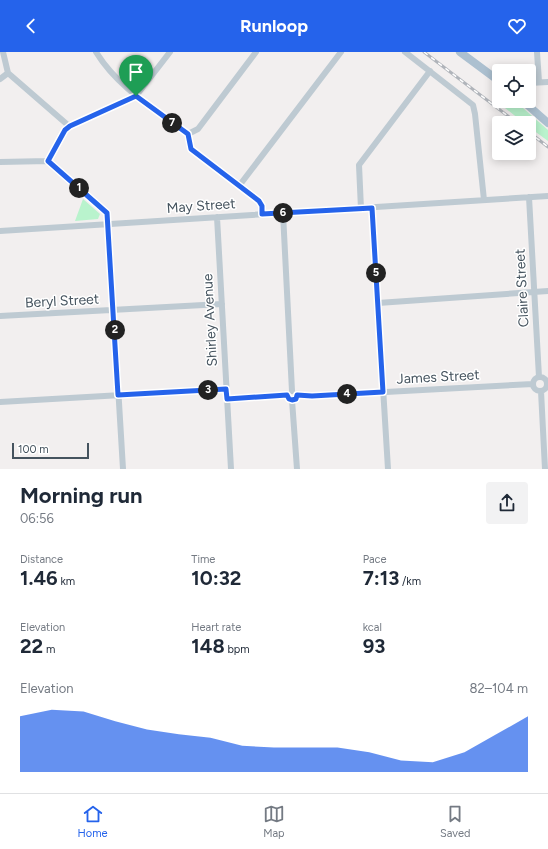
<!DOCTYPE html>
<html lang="en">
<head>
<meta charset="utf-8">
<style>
	body { margin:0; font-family:Figtree,sans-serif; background:#f2f2f3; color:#1f2937; height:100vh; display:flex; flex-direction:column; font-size:15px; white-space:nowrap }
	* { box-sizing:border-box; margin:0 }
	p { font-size:13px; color:#747a83 }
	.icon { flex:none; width:22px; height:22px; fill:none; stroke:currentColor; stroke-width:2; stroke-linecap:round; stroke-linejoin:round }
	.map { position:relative; height:417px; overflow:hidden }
	.side { display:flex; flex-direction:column; background:#fff; flex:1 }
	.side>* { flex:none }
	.controls { position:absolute; left:492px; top:12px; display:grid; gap:8px }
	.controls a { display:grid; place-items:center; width:44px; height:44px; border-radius:4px; background:#fff; box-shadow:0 2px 10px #0003; font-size:20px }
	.scale { position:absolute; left:12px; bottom:10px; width:77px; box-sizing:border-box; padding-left:4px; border:2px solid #45535e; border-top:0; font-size:11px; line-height:14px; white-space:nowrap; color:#45535e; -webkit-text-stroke:3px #fff; paint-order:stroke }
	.pin { position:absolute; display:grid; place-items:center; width:34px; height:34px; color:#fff; margin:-41px -17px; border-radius:50% 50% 50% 0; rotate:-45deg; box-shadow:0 0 4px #0007 }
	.pin .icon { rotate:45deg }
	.km { position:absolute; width:20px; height:20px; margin:-10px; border-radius:50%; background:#222; color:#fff; font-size:11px; line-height:20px; text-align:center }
	.round { display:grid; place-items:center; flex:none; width:42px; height:42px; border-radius:4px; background:#f2f2f3 }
	.headline { display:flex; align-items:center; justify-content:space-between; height:68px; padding:0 20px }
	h1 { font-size:22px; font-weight:700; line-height:30px }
	.figures { display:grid; grid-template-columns:repeat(3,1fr); gap:6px; height:68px; padding:4px 20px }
	.figures div { display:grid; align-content:center }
	.figures b { font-size:20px; font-weight:700 }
	.figures small { font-size:11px; font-weight:400 }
	.figures p { font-size:11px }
	.chart { height:112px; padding:8px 20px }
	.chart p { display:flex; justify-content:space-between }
	.chart svg { width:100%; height:72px; margin-top:4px; fill:#2563eb; opacity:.7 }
	header { display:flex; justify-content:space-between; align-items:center; height:52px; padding:0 20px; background:#2563eb; color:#fff; font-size:18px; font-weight:700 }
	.tabs { display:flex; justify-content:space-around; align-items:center; height:56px; border-top:1px solid #e0e1e3; background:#fff; font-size:11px; color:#747a83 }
	.tabs a { display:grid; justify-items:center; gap:2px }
	.tabs .active { color:#2563eb }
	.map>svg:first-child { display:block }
</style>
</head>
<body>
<header><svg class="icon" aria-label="back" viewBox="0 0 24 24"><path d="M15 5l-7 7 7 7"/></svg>Runloop<svg class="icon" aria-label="heart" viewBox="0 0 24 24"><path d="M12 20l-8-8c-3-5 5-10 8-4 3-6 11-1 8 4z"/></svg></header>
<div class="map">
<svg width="548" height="417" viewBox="0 0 548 417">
	<rect width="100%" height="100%" fill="#f2efef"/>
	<path fill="#b9f3cd" d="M 511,49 L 515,49 L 548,78 L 548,89 L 529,75 L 529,71 L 524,71 L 505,56 Z
		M 83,147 L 100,162 L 98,167 L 75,169 Z"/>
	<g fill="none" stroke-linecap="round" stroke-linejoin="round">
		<path stroke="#becad2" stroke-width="6" d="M 3,0 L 8,21 L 69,74
			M 96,0 C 118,36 155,57 188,82 L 191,97 L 259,149 L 262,154 L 262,162
			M 405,0 L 473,53 L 475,62 L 484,148
			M 537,0 L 539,30
			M 0,27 L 8,21
			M 529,31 L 548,30
			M 188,82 L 198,77 L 256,0
			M 48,109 L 102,156 L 107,161 L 108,168 L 123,417
			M 0,110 L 48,109 L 65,78 L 69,74 L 136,44 L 170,0
			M 239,134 L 341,0
			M 529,145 L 539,325
			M 372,156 L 388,417
			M 361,157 L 359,113 L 430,19
			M 283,161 L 292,339
			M 217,165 L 231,417
			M 0,179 L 548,144
			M 378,251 L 548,239
			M 0,264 L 222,252
			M533 332a7 7 0 1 1 14 0a7 7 0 1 1-14 0Z
			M 541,339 L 545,417
			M 297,343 L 312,344 L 533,332
			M 227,347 L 287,343
			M 292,348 L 297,417
			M 0,350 L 226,337"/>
		<path stroke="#acc0d0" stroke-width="8" d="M 460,0 L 499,29
			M 523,49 L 548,71"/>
		<defs>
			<path id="rail" d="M 424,0 L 517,71
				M 529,80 L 548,95"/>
		</defs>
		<use href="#rail" stroke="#b0b4ba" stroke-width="3"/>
		<use href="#rail" stroke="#fff" stroke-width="1.5" stroke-dasharray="4.5" stroke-linecap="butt"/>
	</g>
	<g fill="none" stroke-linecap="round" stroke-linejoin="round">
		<defs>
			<path id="route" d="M 136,44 L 188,82 L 191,97 L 259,149 L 262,154 L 262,162 L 372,156 L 383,340 L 312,344 L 297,343 L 296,347 L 292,348 L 289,347 L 287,343 L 227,347 L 226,337 L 118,343 L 107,161 L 48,109 L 65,78 L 70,74 Z"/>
		</defs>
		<use href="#route" stroke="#fff" stroke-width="8"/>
		<use href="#route" stroke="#2563eb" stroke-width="5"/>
	</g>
	<g text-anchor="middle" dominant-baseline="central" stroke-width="3" stroke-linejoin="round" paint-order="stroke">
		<g font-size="14" fill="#45535e" stroke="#fff">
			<text transform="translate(201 154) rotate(-4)">May Street</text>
			<text transform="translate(522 236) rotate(-93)">Claire Street</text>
			<text transform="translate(62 249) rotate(-3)">Beryl Street</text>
			<text transform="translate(210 268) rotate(-93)">Shirley Avenue</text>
			<text transform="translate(438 325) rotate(-3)">James Street</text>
		</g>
	</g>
</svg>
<div class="controls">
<a><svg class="icon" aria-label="locate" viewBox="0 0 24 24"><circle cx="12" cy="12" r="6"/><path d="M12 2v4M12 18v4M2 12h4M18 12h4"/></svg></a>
<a><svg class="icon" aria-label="layers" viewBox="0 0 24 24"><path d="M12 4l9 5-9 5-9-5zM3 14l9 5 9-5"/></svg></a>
</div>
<div class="scale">100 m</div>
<div class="pin" style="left:136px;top:44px;background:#1e9e55"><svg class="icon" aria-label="arrive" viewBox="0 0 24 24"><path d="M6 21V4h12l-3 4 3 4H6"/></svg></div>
<b class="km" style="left:79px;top:136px">1</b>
<b class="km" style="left:115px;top:278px">2</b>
<b class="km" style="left:208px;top:338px">3</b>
<b class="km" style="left:347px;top:342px">4</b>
<b class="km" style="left:376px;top:221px">5</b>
<b class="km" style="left:283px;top:161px">6</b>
<b class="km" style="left:172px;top:71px">7</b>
</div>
<section class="side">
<div class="headline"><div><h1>Morning run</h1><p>06:56</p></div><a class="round"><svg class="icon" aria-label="share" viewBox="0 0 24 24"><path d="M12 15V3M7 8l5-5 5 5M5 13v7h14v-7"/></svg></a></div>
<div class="figures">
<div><p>Distance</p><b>1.46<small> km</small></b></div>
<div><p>Time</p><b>10:32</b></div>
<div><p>Pace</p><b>7:13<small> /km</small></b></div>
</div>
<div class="figures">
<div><p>Elevation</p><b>22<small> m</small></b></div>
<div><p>Heart rate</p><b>148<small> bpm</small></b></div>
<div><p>kcal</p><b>93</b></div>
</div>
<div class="chart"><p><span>Elevation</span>82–104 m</p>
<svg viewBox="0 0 160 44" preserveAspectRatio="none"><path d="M0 44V10L10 6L20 7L30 13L40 18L50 21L60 23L70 28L80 29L90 29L100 29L110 32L120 37L130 38L140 32L150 21L160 10V44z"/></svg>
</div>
</section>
<nav class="tabs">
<a class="active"><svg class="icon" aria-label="home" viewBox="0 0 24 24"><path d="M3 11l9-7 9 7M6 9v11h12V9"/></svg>Home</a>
<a><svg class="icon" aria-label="map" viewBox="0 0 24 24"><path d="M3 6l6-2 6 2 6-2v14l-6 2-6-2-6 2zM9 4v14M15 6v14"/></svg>Map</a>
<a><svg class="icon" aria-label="saved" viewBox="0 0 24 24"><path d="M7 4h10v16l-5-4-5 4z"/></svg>Saved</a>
</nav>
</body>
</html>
